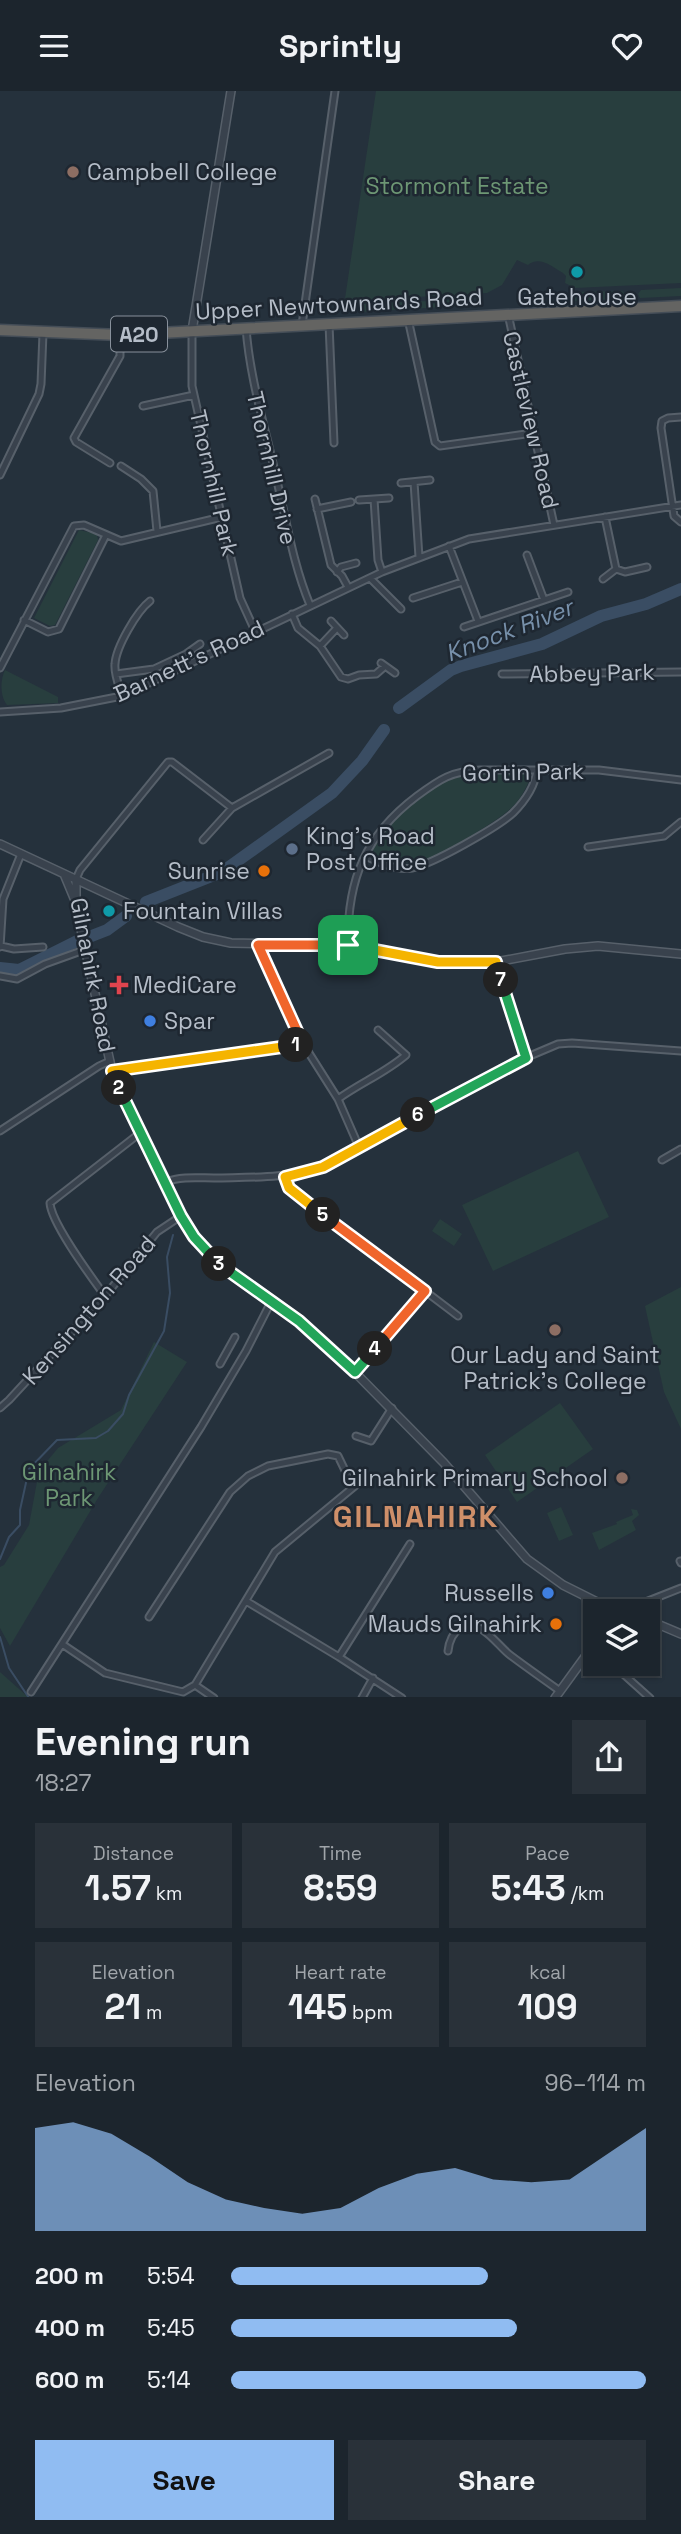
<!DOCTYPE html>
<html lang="en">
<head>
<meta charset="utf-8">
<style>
	body { margin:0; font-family:"Space Grotesk",sans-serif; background:#293139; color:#f1f3f6; height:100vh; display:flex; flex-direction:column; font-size:26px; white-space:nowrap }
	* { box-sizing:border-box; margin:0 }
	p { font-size:23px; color:#a0a5aa }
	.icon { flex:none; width:38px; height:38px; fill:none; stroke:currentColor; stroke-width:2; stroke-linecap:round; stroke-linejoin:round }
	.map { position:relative; height:1606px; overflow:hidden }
	.panel { display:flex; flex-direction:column; background:#1c252d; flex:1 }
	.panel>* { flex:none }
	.tools { position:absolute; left:583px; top:1508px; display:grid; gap:14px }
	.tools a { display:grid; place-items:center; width:77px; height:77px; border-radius:0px; background:#1c252d; box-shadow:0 2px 5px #0004,0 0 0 2px #3a4249; font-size:35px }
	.pin { position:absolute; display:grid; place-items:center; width:60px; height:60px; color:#fff; margin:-30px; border-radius:14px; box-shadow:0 4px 10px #0006 }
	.km { position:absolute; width:35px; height:35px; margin:-18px; border-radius:50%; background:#222; color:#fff; font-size:19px; line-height:35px; text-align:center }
	.round { display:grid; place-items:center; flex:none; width:74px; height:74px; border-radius:0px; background:#293139 }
	.headline { display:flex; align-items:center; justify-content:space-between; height:119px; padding:0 35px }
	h1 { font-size:38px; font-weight:800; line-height:52px }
	.stats { display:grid; grid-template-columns:repeat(3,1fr); gap:10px; height:119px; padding:7px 35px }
	.stats div { display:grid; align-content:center; border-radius:0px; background:#293139; text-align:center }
	.stats b { font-size:35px; font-weight:800 }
	.stats small { font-size:19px; font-weight:400 }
	.stats p { font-size:19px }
	.chart { height:196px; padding:14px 35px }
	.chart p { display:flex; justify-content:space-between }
	.chart svg { width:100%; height:126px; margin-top:7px; fill:#90bcf2; opacity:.7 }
	.action { display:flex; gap:14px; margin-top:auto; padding:14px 35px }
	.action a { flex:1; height:80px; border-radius:0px; background:#90bcf2; color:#111; font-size:28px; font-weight:800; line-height:80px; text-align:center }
	.action a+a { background:#293139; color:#f1f3f6 }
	ul { padding:0 35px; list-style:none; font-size:23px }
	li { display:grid; grid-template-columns:112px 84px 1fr; align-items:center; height:52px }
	li i { height:18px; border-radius:9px; background:#90bcf2 }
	header { display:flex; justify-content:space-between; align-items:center; height:91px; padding:0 35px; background:#1c252d; font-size:32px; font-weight:800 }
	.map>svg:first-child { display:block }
</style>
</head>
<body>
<header><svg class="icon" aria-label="menu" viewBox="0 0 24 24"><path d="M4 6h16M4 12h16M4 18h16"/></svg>Sprintly<svg class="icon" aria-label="heart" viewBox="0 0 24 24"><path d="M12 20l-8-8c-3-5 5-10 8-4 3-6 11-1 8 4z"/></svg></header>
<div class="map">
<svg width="681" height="1607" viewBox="0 0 681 1607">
	<rect width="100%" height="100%" fill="#25313c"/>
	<path fill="#283e3e" d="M 376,0 L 681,0 L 681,192 L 575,197 L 565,192 L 566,185 L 563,182 C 553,176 539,164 528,174 L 517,169 L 502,194 L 487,202 L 363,209 L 343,221 Z
		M 681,197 L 681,205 L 640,207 L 638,203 L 641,199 Z
		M 622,200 L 626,204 L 622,208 L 572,210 L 570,207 L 573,201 Z
		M 472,208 L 476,214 L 360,221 L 358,218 L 362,213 Z
		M 79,439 L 97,443 L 98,449 L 55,534 L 50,535 L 34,527 Z
		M 5,579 L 58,606 L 58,612 L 7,614 C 0,605 0,589 5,579 Z
		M 532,682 C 527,696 520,710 509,719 C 494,732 441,764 423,770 C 410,774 380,772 372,760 C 389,728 429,689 466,683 C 487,679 511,682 532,682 Z
		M 578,1060 L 609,1126 L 493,1180 L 462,1114 Z
		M 440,1128 L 462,1143 L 454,1155 L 432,1140 Z
		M 681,1196 L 681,1338 L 664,1301 L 645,1215 Z
		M 154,1251 L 187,1271 L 98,1407 L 10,1555 L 0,1537 L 0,1476 L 4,1474 L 29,1434 L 39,1380 L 58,1357 L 121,1319 Z
		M 560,1312 L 593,1358 L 517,1411 L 485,1364 Z
		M 561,1416 L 573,1444 L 559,1450 L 547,1422 Z
		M 631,1418 L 637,1419 L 639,1424 L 632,1430 L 636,1439 L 599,1459 L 592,1442 L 617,1433 L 616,1431 L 633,1424 Z
		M 0,1581 L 28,1606 L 0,1606 Z"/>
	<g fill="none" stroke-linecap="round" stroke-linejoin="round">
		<path stroke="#3a4d63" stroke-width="2" d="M 0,1468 L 9,1446 L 20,1434 L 20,1419 L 29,1378 L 57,1349 L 96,1347 L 108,1340 L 123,1323 L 129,1304 L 164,1240 L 170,1202 L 167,1166 L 173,1144
			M 0,1546 L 9,1577 L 29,1607"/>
		<path stroke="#3a4d63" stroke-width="12" d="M 399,617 L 451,579 L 461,575 L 542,553 L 601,525 L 646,513 L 681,498
			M 146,811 L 222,781 L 332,702 L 362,670 L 384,639
			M 89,846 L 107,839 L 126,825
			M 0,877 L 19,879 L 77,850"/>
		<defs>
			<path id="minor" d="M 508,223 L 554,434
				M 408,228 L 435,351 L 440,355 L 533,342
				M 329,233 L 334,352
				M 302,234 L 335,0
				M 246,237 C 250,289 266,339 277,390 C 287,432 293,473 310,514
				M 192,240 L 192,295 L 240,507 L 255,540
				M 143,315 L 194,304
				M 681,326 L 668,327 L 662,330 L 661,337 L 674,425 L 681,431
				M 110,372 L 76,351 L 74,347 L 120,265 L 120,244
				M 121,375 L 141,388 L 153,400 L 157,440
				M 0,384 L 39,303 L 41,293 L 43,242
				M 414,391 L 419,466
				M 401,392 L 430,389
				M 315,408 L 331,474 L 342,485 L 348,496
				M 374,408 L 378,469 L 382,481
				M 359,409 L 389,407
				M 317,418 L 351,411
				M 605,426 L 616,478 L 625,481 L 647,476
				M 449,455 L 478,530
				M 527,464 L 544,509
				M 337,481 L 341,476 L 356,472
				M 370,487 L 401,518
				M 603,488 L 616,478
				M 413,507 L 462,491
				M 292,523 L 298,537 L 320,555 L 341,586 L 348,588 L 359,584 L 376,583 L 384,576
				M 24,529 L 48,541 L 59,538 L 106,444
				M 331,530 L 344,544
				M 464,536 L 568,501
				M 320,555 L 336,538
				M 381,572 L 395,582
				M 0,577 L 74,435 L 84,434 L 121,450 L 222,426
				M 116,583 L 154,578 L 186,563 L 200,553
				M 502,583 L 681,581
				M 122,605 C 119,595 114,583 115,573 C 116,556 137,520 150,510
				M 0,621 L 61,617 L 122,605 L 382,481 L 469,448 L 681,414
				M 203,749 L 232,717 L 329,662
				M 588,756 L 664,745 L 681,731
				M 365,765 C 379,771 395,780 412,777 C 431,774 498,736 513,722 C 524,711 535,695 537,679
				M 76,788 L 80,779 L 168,671 L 172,671 L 232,717
				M 258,854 L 302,951 L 338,1008 L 359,1056
				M 348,854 C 347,789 365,744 417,705 C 440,688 452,680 480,679 L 599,679 L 681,689
				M 1,855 L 14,858 L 43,856
				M 0,856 L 3,808 L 21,763
				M 496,871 L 525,967
				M 0,885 L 17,888 L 45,873 L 84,859
				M 112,980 L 291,956 L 302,951
				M 338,1008 C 360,992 385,982 406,964 L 378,939
				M 0,1040 L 99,975 L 110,970
				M 662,1069 L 681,1058
				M 285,1085 L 285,1092 L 297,1103 L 458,1225
				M 166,1091 C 181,1085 199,1087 214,1087 C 251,1086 287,1088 323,1075 L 525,967 L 558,953 L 572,952 L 681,960
				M 105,1205 C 92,1187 51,1132 50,1112 L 140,1042
				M 220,1273 L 235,1246
				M 355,1281 L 425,1200
				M 0,1317 L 9,1309 L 105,1205 L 157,1141 L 181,1125
				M 356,1345 L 371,1350 L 392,1317
				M 680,1470 L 681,1472
				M 246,1510 L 339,1566 L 402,1607
				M 642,1521 L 648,1510 L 681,1497
				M 149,1526 L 230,1401 L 248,1385 L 268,1375 L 328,1363 L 338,1365 L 353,1396
				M 62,1553 L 105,1582 L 183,1601 L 195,1594 L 275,1461 L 367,1385
				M 448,1560 C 449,1551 453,1541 461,1537 C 480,1526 497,1554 510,1564 C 526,1576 543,1588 560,1600
				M 339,1566 L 410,1453
				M 612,1573 L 650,1607
				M 195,1594 L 214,1607
				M 31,1601 L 201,1336 L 246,1260 L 272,1209
				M 362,1607 L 373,1587"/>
			<path id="tertiary" d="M 192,240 L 231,0
				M 0,753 L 178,836 L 203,846 L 231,852 L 348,854 L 438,871 L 464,872 L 496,871 L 565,858 L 598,855 L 681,863
				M 64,783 L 74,807
				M 76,788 L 76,816 L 112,980 L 123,1009 L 181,1125 L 194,1146 L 226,1179 L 299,1230 L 335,1261 L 444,1372 L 527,1468 L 563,1494 L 617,1521
				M 648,1529 L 681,1543
				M 555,1607 L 595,1552"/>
			<path id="trunk" d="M 0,239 L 120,244 L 681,215"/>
		</defs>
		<use href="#minor" stroke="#57606a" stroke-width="9"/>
		<use href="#tertiary" stroke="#57606a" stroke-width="10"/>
		<use href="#trunk" stroke="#444d57" stroke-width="13"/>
		<use href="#minor" stroke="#39424d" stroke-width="5"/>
		<use href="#tertiary" stroke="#39424d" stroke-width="7"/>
		<use href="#trunk" stroke="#646462" stroke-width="10"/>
	</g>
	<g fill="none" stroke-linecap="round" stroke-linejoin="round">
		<defs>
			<path id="split-1" d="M 296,954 L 302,951 L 258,854 L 348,854"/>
			<path id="split-2" d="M 119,997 L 112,980 L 296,954"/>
			<path id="split-3" d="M 119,997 L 181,1125 L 194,1146 L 219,1173"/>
			<path id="split-4" d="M 219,1173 L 299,1230 L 355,1281 L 375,1258"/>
			<path id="split-5" d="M 323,1124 L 425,1200 L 375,1258"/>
			<path id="split-6" d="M 323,1124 L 289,1097 L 285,1086 L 323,1076 L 418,1024"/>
			<path id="split-7" d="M 418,1024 L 526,967 L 501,889"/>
			<path id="split-8" d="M 348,854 L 438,871 L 496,871 L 501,889"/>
		</defs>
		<use href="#split-1" stroke="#fff" stroke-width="14"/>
		<use href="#split-2" stroke="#fff" stroke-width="14"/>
		<use href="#split-3" stroke="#fff" stroke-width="14"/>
		<use href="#split-4" stroke="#fff" stroke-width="14"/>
		<use href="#split-5" stroke="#fff" stroke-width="14"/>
		<use href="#split-6" stroke="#fff" stroke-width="14"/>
		<use href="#split-7" stroke="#fff" stroke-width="14"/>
		<use href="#split-8" stroke="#fff" stroke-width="14"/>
		<use href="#split-1" stroke="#f0652b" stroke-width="9"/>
		<use href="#split-2" stroke="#f5b400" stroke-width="9"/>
		<use href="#split-3" stroke="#22a559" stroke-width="9"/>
		<use href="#split-4" stroke="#22a559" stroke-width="9"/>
		<use href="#split-5" stroke="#f0652b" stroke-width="9"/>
		<use href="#split-6" stroke="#f5b400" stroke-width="9"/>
		<use href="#split-7" stroke="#22a559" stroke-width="9"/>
		<use href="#split-8" stroke="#f5b400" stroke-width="9"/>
	</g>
	<g fill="#8d6e63" stroke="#1e2731" stroke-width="2.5">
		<circle cx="73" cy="81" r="7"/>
		<circle cx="555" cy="1239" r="7"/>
		<circle cx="622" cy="1387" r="7"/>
	</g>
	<g fill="#0f9aa8" stroke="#1e2731" stroke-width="2.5">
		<circle cx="577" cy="181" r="7"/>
		<circle cx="109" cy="820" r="7"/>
	</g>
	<circle fill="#5c6f8a" stroke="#1e2731" stroke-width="2.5" cx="292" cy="758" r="7"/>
	<g fill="#e8710a" stroke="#1e2731" stroke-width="2.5">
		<circle cx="264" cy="780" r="7"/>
		<circle cx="556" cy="1533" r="7"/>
	</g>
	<path fill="#e0444e" stroke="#1e2731" stroke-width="2.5" d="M115.5 883.5h7v7h7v7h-7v7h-7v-7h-7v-7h7z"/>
	<g fill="#3f7fe0" stroke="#1e2731" stroke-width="2.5">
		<circle cx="150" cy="930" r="7"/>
		<circle cx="548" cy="1502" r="7"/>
	</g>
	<g text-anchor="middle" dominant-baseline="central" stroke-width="5" stroke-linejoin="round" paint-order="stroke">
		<rect fill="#1e2731" stroke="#88909b" stroke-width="2" x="111" y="225.5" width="56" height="35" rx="5"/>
		<g font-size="21" font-weight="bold" fill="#b5bdc8">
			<text x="139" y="243">A20</text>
		</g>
		<g font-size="23" fill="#b5bdc8" stroke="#1e2731" text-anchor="start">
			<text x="87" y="81">Campbell College</text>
			<text x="577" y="206" text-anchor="middle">Gatehouse</text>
			<text x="306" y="745">King's Road<tspan x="306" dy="26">Post Office</tspan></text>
			<text x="250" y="780" text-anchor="end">Sunrise</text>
			<text x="123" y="820">Fountain Villas</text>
			<text x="133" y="894">MediCare</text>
			<text x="164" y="930">Spar</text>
			<text x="555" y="1264" text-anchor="middle">Our Lady and Saint<tspan x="555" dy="26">Patrick's College</tspan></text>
			<text x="608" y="1387" text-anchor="end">Gilnahirk Primary School</text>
			<text x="534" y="1502" text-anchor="end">Russells</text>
			<text x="542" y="1533" text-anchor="end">Mauds Gilnahirk</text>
		</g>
		<g font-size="23" fill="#6d9774" stroke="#1e2731">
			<text x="457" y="95">Stormont Estate</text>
			<text x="69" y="1381">Gilnahirk<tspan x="69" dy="26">Park</tspan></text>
		</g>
		<g font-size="23" fill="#b5bdc8" stroke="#1e2731">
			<text transform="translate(339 213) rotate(-3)">Upper Newtownards Road</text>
			<text transform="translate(531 329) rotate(77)">Castleview Road</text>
			<text transform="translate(272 377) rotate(77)">Thornhill Drive</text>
			<text transform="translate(214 392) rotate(77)">Thornhill Park</text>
			<text transform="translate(189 570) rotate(-25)">Barnett's Road</text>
			<text transform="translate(592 582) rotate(-1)">Abbey Park</text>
			<text transform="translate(523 681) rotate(-1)">Gortin Park</text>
			<text transform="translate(93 884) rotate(79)">Gilnahirk Road</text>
			<text transform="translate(89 1219) rotate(-49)">Kensington Road</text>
		</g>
		<g font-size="24" font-style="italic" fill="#7790aa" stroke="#1e2731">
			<text transform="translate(509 539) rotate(-21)">Knock River</text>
		</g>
		<g font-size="30" font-weight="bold" letter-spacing="2" fill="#cf8f69" stroke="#1e2731">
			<text x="416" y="1425">GILNAHIRK</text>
		</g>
	</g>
</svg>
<div class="tools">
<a><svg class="icon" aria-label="layers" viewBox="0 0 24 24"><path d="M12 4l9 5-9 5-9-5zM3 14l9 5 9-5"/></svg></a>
</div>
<div class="pin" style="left:348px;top:854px;background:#1e9e55"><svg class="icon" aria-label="arrive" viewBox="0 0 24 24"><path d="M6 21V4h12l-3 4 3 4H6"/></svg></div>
<b class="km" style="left:296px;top:954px">1</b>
<b class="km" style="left:119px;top:997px">2</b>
<b class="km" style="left:219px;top:1173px">3</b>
<b class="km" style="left:375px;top:1258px">4</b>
<b class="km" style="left:323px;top:1124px">5</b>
<b class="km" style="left:418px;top:1024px">6</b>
<b class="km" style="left:501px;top:889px">7</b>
</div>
<section class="panel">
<div class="headline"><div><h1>Evening run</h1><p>18:27</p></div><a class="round"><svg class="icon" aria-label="share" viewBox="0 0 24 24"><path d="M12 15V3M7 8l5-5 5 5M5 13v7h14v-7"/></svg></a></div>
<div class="stats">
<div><p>Distance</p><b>1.57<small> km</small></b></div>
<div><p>Time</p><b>8:59</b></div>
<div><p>Pace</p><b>5:43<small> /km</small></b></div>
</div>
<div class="stats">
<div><p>Elevation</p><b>21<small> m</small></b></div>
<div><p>Heart rate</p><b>145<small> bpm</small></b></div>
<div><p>kcal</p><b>109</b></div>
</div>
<div class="chart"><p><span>Elevation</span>96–114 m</p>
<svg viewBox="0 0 160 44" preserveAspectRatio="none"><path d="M0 44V8L10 6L20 10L30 18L40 27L50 33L60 36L70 38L80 36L90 29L100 24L110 22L120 26L130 27L140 26L150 17L160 8V44z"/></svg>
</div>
<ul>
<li><b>200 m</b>5:54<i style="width:62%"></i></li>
<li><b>400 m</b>5:45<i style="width:69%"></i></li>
<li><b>600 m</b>5:14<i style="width:100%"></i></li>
</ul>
<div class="action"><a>Save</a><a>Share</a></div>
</section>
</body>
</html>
